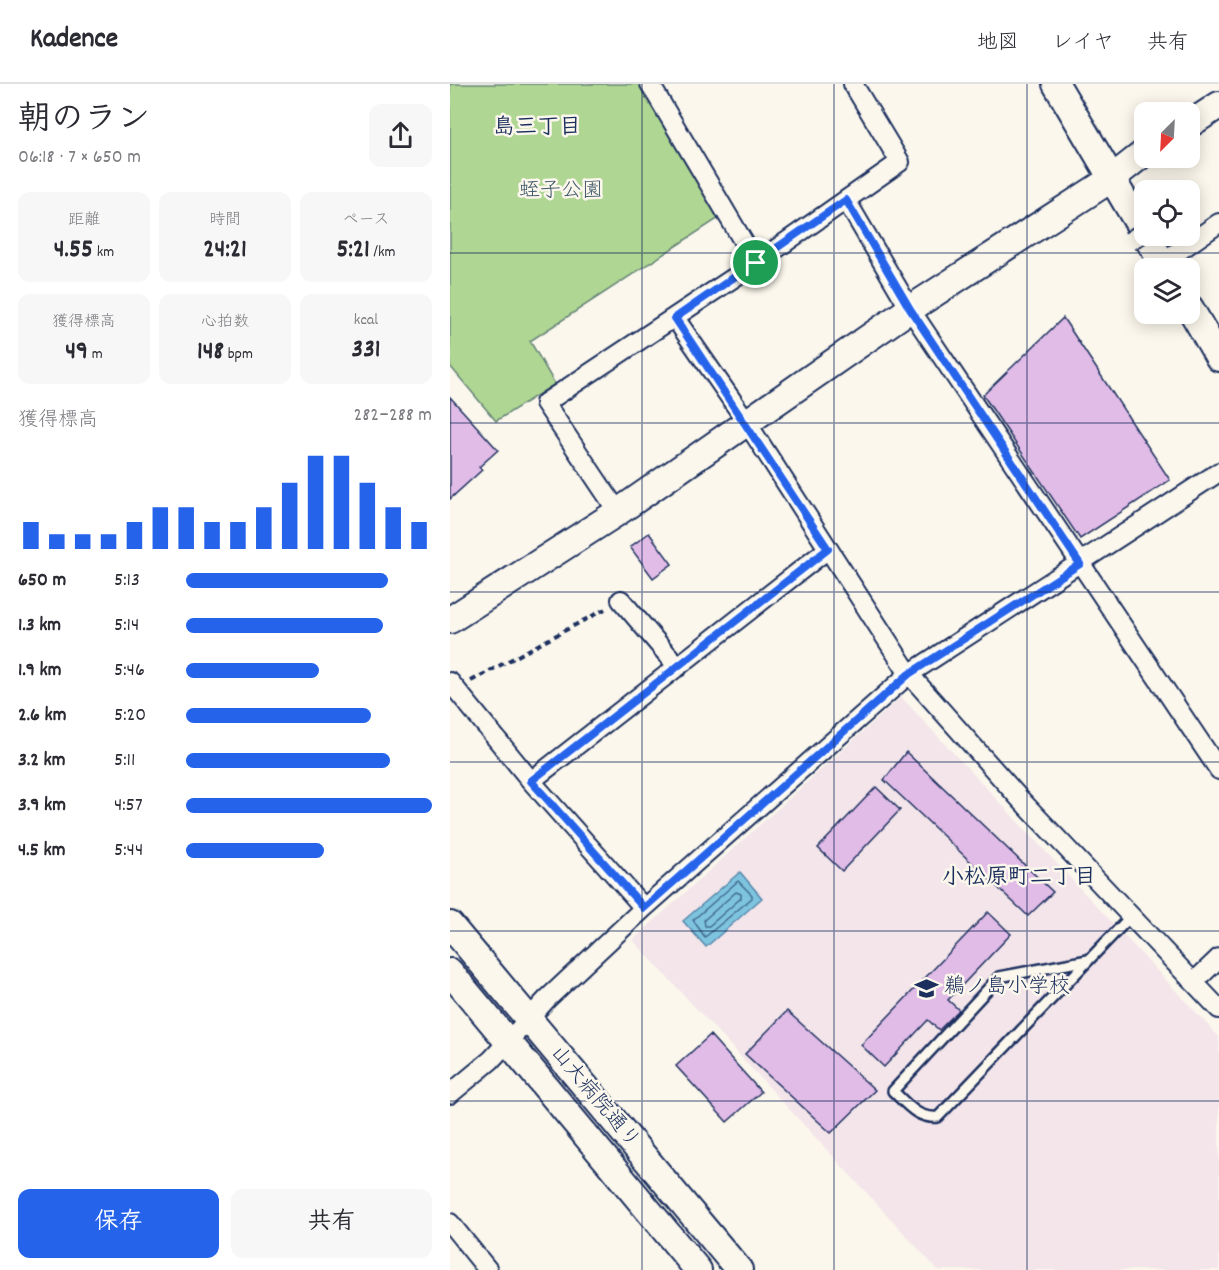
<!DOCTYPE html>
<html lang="ja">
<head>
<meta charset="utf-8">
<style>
	body { margin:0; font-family:Dekko,"Klee One",sans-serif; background:#f7f7f7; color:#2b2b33; height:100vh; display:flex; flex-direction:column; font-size:22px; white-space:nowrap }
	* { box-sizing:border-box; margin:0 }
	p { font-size:20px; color:#7c7c81 }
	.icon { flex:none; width:33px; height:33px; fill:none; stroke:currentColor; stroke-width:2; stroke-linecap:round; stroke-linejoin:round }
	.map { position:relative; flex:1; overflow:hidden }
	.sheet { display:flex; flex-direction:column; background:#fff; width:450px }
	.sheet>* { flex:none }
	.needle { width:39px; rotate:204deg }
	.buttons { position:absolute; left:684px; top:18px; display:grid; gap:12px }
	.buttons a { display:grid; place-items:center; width:66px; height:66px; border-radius:12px; background:#fff; box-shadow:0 3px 15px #0003; font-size:30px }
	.pin { position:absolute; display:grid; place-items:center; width:51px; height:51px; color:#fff; margin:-26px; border:3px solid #fff; border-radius:50%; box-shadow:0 2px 6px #0007 }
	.round { display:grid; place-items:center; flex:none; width:63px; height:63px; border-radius:12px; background:#f7f7f7 }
	.overview { display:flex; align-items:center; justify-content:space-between; height:102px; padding:0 18px }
	h1 { font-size:33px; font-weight:700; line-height:45px }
	.metrics { display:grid; grid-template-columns:repeat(3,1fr); gap:9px; height:102px; padding:6px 18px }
	.metrics div { display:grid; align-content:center; border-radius:12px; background:#f7f7f7; text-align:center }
	.metrics b { font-size:26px; font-weight:700 }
	.metrics small { font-size:16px; font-weight:400 }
	.metrics p { font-size:16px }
	.chart { height:168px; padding:12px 18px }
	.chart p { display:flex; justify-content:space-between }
	.chart svg { width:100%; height:108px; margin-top:6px; stroke:#2563eb; stroke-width:6 }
	.primary-button { display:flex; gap:12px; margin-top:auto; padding:12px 18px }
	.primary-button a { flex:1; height:69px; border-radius:12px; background:#2563eb; color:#fff; font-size:24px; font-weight:700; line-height:69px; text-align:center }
	.primary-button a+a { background:#f7f7f7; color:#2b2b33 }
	ul { padding:0 18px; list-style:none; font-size:20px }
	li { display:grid; grid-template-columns:96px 72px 1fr; align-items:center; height:45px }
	li i { height:15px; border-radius:8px; background:#2563eb }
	header { display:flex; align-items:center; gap:36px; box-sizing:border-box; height:84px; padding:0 30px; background:#fff; border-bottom:2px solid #e1e1e2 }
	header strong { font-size:28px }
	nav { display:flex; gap:33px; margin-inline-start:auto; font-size:21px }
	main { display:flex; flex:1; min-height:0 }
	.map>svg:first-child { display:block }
</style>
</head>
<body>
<header>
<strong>Kadence</strong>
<nav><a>地図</a><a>レイヤ</a><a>共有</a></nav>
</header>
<main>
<section class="sheet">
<div class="overview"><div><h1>朝のラン</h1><p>06:18 · 7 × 650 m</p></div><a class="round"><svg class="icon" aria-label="share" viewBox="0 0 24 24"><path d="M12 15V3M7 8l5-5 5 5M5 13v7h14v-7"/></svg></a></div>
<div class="metrics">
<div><p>距離</p><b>4.55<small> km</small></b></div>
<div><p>時間</p><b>24:21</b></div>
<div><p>ペース</p><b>5:21<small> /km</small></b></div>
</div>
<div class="metrics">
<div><p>獲得標高</p><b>49<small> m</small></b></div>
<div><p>心拍数</p><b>148<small> bpm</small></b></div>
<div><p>kcal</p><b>331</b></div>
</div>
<div class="chart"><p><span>獲得標高</span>282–288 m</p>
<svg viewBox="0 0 160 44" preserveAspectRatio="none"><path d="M5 44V33M15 44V38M25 44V38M35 44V38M45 44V33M55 44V27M65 44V27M75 44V33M85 44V33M95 44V27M105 44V17M115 44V6M125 44V6M135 44V17M145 44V27M155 44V33"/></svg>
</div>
<ul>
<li><b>650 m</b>5:13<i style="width:82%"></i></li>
<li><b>1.3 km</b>5:14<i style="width:80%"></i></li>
<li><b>1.9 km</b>5:46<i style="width:54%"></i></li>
<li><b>2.6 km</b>5:20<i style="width:75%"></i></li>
<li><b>3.2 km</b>5:11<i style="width:83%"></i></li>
<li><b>3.9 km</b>4:57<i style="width:100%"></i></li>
<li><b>4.5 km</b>5:44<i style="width:56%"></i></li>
</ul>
<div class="primary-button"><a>保存</a><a>共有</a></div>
</section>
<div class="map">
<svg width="769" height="1186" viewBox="0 0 769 1186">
	<rect width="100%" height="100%" fill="#fbf7ec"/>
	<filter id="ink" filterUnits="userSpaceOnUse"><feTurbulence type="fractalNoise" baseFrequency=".0167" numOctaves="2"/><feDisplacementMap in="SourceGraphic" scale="12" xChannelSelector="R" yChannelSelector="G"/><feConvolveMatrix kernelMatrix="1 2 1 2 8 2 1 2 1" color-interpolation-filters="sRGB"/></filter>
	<g filter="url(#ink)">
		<path fill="#f3e5ea" d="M 451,613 L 769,953 L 769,1186 L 488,1186 L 183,856 Z"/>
		<path fill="#afd692" stroke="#658278" stroke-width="1.5" d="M 0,0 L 189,0 L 269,134 L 80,257 L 105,300 L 46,337 L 0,282 Z"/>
		<path fill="#7ec4df" stroke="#5688ab" stroke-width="1.5" d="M 290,788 L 312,814 L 256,863 L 233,837 Z"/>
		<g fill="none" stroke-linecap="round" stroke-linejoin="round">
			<path stroke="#436b92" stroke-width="1.5" d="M 288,797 L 302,811 L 302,814 L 255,853 L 243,836 Z
				M 286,808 L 291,810 L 291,814 L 259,842 L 255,842 L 254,836 Z"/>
		</g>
		<path fill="#e1bce7" stroke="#1b2f5e" stroke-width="1.5" d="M 613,234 L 720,396 L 630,455 L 533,311 Z
			M 0,313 L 48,366 L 29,383 L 32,386 L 0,415 Z
			M 199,449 L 222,480 L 203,494 L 180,463 Z
			M 456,668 L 603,808 L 578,832 L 434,696 Z
			M 426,703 L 450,726 L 392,787 L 368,764 Z
			M 538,828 L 561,850 L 498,916 L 509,926 L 489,946 L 478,936 L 434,983 L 411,961 Z
			M 337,927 L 425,1006 L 381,1049 L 295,970 Z
			M 260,951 L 311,1008 L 277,1038 L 226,982 Z"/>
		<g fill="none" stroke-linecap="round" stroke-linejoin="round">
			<defs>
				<path id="lane" d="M 638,876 L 549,893 L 443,1007 C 457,1020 467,1035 488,1033 L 681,832"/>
				<path id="street" d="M 200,0 L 306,179
					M 396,116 L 460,225 L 769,686
					M 713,178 L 769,139
					M 225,234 L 290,328 L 459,590 L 570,715 L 769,925
					M 168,428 L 95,319 L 306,179 L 450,78 L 403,0
					M 171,516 L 228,583
					M 0,598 L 81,697 L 194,824
					M 81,697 L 378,465
					M 744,898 L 769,874
					M 0,1010 L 41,976 L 97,915 L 194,824 L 459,590 L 769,388
					M 0,1139 L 38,1186"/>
				<path id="secondary" d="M 606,0 L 694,149
					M 740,40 L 769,21
					M 696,152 L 716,184
					M 740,224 L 769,274
					M 0,536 L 168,428 L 460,225 L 661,95 L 694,69
					M 0,841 L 289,1186
					M 0,888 L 248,1186"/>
			</defs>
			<use href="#lane" stroke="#1b2f5e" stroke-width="14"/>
			<use href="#street" stroke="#1b2f5e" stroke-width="22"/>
			<use href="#secondary" stroke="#1b2f5e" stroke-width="30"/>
			<path stroke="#1b2f5e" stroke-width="4" stroke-dasharray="6 4.5" stroke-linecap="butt" d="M 21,597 L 155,525"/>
			<use href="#lane" stroke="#fbf7ec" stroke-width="9"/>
			<use href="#street" stroke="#fbf7ec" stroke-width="18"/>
			<use href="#secondary" stroke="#fbf7ec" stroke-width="26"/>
			<defs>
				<path id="street-bridge" d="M 680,157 L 694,148"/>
			</defs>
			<use href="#street-bridge" stroke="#1b2f5e" stroke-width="22" stroke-linecap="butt"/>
			<use href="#street-bridge" stroke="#fbf7ec" stroke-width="18"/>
		</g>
	</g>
	<g fill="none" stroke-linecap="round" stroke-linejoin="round" filter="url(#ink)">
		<defs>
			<path id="route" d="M 396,116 L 460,225 L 630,480 L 459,590 L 194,824 L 81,697 L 378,465 L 225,234 Z"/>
		</defs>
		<use href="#route" stroke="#fff" stroke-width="12"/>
		<use href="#route" stroke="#2563eb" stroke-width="8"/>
	</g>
	<path fill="none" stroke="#1b2f5e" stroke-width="1.5" stroke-opacity="0.55" d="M 192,0 L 192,1186M 384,0 L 384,1186M 577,0 L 577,1186M 0,169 L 769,169M 0,339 L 769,339M 0,508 L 769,508M 0,678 L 769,678M 0,847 L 769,847M 0,1017 L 769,1017"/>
	<defs>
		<symbol id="school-bare" viewBox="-9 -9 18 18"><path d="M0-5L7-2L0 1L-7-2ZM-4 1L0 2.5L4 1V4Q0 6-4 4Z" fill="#1b2f5e" stroke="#fbf7ec" stroke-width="2.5" paint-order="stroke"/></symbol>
	</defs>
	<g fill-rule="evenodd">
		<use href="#school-bare" x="460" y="888" width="33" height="33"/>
	</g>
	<g text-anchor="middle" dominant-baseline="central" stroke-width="5" stroke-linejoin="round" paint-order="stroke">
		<g font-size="21" fill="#40596b" stroke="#fbf7ec">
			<text x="111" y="108">蛭子公園</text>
		</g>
		<g font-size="21" fill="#1b2f5e" stroke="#fbf7ec" text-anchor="start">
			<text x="494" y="904">鵜ノ島小学校</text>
		</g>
		<g font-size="21" fill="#1b2f5e" stroke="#fbf7ec">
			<text transform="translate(144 1014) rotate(50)">山大病院通り</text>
		</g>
		<g font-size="22" font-weight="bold" fill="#1b2f5e" stroke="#fbf7ec">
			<text x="87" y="44">島三丁目</text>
			<text x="569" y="794">小松原町二丁目</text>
		</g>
	</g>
</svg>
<div class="buttons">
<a><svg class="needle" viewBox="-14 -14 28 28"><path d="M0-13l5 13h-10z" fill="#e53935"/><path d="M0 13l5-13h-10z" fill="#7c7c81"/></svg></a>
<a><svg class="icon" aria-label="locate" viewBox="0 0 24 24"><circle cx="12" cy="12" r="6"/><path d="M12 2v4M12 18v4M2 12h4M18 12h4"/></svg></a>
<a><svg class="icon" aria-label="layers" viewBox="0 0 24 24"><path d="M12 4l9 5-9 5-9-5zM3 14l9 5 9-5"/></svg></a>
</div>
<div class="pin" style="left:306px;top:179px;background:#1e9e55"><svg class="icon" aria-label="arrive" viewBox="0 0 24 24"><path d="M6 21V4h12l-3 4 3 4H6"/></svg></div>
</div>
</main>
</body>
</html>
